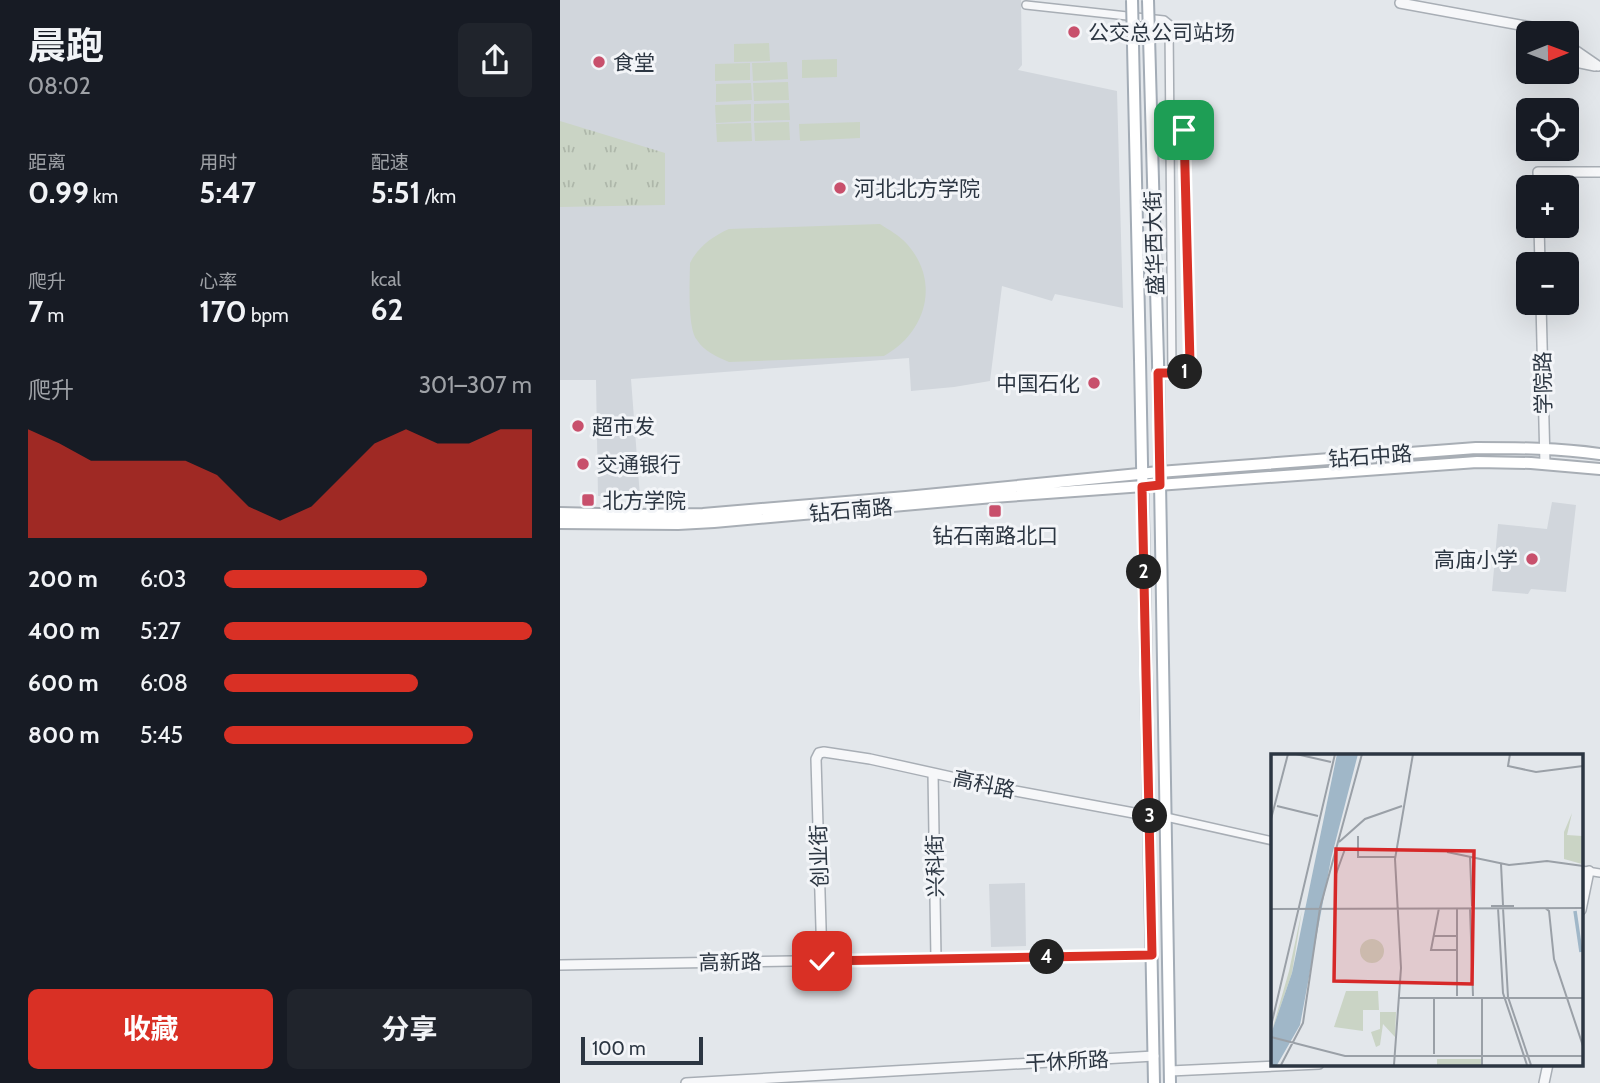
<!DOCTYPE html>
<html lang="zh">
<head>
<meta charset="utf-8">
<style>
	body { margin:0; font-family:Cabin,"Noto Sans SC",sans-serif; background:#20242c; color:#f1f3f6; height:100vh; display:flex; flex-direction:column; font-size:26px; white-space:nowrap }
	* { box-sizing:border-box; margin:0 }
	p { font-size:23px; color:#9ea1a6 }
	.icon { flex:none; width:38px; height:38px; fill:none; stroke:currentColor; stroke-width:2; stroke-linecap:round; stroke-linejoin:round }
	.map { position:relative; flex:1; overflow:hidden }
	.side { display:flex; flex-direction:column; background:#171b24; width:560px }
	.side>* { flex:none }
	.needle { width:46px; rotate:89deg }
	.tools { position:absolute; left:956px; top:21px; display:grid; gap:14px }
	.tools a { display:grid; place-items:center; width:63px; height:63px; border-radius:10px; background:#171b24; box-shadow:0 7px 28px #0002; font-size:35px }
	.scale { position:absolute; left:21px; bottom:18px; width:122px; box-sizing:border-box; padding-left:7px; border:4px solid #2c3642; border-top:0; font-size:19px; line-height:24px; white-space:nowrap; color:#2c3642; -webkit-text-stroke:5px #f3f5f8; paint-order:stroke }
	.pin { position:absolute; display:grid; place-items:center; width:60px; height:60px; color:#fff; margin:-30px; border-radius:14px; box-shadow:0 4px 10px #0006 }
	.km { position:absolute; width:35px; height:35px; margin:-18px; border-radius:50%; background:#222; color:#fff; font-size:19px; line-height:35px; text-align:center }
	.round { display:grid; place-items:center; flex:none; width:74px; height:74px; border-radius:10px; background:#20242c }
	.overview { display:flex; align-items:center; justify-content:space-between; height:119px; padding:0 28px }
	h1 { font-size:38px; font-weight:700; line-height:52px }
	.figures { display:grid; grid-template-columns:repeat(3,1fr); gap:10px; height:119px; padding:7px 28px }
	.figures div { display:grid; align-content:center }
	.figures b { font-size:30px; font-weight:700 }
	.figures small { font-size:19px; font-weight:400 }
	.figures p { font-size:19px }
	.chart { height:196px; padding:14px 28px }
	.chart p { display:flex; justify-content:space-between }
	.chart svg { width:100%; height:126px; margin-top:7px; fill:#d93025; opacity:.7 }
	.action { display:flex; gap:14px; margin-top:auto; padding:14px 28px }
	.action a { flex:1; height:80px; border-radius:10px; background:#d93025; color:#fff; font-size:28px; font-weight:700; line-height:80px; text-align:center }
	.action a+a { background:#20242c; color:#f1f3f6 }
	ul { padding:0 28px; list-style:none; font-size:23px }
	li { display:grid; grid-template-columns:112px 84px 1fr; align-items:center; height:52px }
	li i { height:18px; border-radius:9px; background:#d93025 }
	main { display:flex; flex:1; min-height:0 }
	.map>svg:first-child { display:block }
</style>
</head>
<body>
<main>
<section class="side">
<div class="overview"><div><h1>晨跑</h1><p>08:02</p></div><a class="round"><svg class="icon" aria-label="share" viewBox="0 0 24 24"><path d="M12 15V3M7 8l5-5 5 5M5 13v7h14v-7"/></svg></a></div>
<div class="figures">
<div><p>距离</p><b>0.99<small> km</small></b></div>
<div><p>用时</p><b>5:47</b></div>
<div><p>配速</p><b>5:51<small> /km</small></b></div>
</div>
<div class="figures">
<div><p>爬升</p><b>7<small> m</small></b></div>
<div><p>心率</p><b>170<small> bpm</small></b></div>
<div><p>kcal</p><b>62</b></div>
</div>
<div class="chart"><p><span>爬升</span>301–307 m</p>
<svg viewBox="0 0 160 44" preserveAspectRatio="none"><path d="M0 44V6L10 11L20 17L30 17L40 17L50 17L60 22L70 33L80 38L90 33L100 22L110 11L120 6L130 11L140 11L150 6L160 6V44z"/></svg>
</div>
<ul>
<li><b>200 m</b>6:03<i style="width:66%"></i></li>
<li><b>400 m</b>5:27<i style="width:100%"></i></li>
<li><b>600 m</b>6:08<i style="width:63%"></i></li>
<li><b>800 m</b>5:45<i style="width:81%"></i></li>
</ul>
<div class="action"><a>收藏</a><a>分享</a></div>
</section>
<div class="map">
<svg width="1040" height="1083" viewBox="0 0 1040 1083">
	<defs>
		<pattern id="grass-tufts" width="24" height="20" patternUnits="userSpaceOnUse" patternTransform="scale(1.75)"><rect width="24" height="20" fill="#cad4c5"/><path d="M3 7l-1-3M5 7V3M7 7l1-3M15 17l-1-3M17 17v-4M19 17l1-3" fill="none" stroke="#aeb7aa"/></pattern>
	</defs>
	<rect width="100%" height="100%" fill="#e3e7eb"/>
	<path fill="#d1d6dc" d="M 0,0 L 461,0 L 462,65 L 458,70 L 557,91 L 563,308 L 495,294 L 492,301 L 442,286 L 430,381 L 394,387 L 351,391 L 349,358 L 71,379 L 80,497 L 38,496 L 36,380 L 0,380 Z
		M 992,502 L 1016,505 L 1006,592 L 971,589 L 968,594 L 932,591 L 938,524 L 987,529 Z
		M 465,883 L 466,946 L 431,947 L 429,884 Z"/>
	<path fill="url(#grass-tufts)" d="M 0,121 L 105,153 L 105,205 L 0,207 Z"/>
	<path fill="#cad4c5" d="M 209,43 L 210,61 L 174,62 L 174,44 Z
		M 277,59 L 277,77 L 242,78 L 242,60 Z
		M 227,62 L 228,79 L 193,81 L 192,63 Z
		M 190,63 L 190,80 L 155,81 L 155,64 Z
		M 228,82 L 229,100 L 194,101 L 193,83 Z
		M 191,83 L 192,100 L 156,102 L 156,84 Z
		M 229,103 L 230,120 L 194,121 L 194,104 Z
		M 191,104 L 191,121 L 156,123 L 155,105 Z
		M 229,122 L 230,140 L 195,141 L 194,123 Z
		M 300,122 L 300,138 L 240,141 L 239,124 Z
		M 191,123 L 192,141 L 157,142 L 156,124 Z
		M 320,224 C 329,230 339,235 347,244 C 381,282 366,333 324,356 L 169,362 C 157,357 144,351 137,340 C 127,328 130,280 130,263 C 138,247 153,236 169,229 Z"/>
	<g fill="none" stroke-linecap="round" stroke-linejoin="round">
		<defs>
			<path id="minor" d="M 466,5 L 604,20 L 609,24 L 612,373
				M 598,373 L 623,373 L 629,369 L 630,363 L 624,130
				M 606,817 L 713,841
				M 1021,870 L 1040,873"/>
			<path id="tertiary" d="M 840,3 L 971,27 L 990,33
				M 1006,44 L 1038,66
				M 1006,60 L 1035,66
				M 979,187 L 978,172 L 1040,172
				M 979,226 L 980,264
				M 981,303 L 985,464
				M 373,773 L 376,959
				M 1021,910 L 1029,871
				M 262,961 L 256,759 L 259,753 L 264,752 L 310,759 L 450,790 L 590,816
				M 0,965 L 592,955
				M 610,1071 L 759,1064
				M 126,1083 L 594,1056
				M 984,1083 L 988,1064"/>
			<path id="secondary" d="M 0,513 L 79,515 L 143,514 L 346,497 L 599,472 L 916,448 C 958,448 999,448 1040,454
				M 0,523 L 118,524 L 154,522 L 433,497 L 917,462 L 971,463 L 1040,469"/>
			<path id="primary" d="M 580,360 L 594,1083
				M 598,361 L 610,1083"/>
		</defs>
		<use href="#minor" stroke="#a8aeb5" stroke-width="10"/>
		<use href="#tertiary" stroke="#a8aeb5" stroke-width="12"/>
		<use href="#secondary" stroke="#a8aeb5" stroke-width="14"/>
		<use href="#primary" stroke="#a3acb6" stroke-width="14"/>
		<use href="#minor" stroke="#f6f7f9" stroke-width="7"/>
		<use href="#tertiary" stroke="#f6f7f9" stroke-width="9"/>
		<use href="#secondary" stroke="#fff" stroke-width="10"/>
		<use href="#primary" stroke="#fff" stroke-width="10"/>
		<defs>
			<path id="primary-bridge" d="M 572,0 L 580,360
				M 588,0 L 598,361"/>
		</defs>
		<use href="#primary-bridge" stroke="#a3acb6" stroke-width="14" stroke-linecap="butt"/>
		<use href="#primary-bridge" stroke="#fff" stroke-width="10"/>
	</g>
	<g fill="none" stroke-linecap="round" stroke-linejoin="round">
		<defs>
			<path id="route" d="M 262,961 L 592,955 L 582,487 L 600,485 L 598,373 L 623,373 L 629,369 L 630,363 L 624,130"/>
		</defs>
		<use href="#route" stroke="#fff" stroke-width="14"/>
		<use href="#route" stroke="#d93025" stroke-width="9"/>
	</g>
	<g fill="#c8506c" stroke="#f3f5f8" stroke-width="2.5">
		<circle cx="514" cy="32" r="7"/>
		<circle cx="39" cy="62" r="7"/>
		<circle cx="280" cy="188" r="7"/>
		<circle cx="534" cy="383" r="7"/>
		<circle cx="18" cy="426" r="7"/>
		<circle cx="23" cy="464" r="7"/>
		<rect x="21" y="493" width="14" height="14" rx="3.5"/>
		<rect x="428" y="504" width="14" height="14" rx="3.5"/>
		<circle cx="972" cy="559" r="7"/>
	</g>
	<g text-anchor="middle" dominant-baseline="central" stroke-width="6" stroke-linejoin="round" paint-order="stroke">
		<g font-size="21" fill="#2c3642" stroke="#f3f5f8" text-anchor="start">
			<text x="528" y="32">公交总公司站场</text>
			<text x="53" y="62">食堂</text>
			<text x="294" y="188">河北北方学院</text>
			<text x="520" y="383" text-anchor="end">中国石化</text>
			<text x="32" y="426">超市发</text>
			<text x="37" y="464">交通银行</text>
			<text x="42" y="500">北方学院</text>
			<text x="435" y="535" text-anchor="middle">钻石南路北口</text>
			<text x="958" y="559" text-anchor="end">高庙小学</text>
		</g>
		<g font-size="21" fill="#2c3642" stroke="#f3f5f8">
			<text transform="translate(594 243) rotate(-92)">盛华西大街</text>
			<text transform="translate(983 383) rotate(-91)">学院路</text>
			<text transform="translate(810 456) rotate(-4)">钻石中路</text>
			<text transform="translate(291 510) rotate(-5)">钻石南路</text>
			<text transform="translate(424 784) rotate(12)">高科路</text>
			<text transform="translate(259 856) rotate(-92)">创业街</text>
			<text transform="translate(375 866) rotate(-91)">兴科街</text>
			<text transform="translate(170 962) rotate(-1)">高新路</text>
			<text transform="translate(507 1061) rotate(-3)">干休所路</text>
		</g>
	</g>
	<g transform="translate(711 754)">
		<rect width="312" height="312" fill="#e3e7eb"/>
		<path d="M 75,237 L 107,237 L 108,256 L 92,256 L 92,277 L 63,273 ZM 109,258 L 125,258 L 124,283 L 112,270 L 109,291 L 105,293 L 100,278 L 109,275 Z" fill="#cad4c5"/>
		<path d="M 31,156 L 21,219 L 0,280 L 18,217 ZM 166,305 L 210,305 L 210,311 L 166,311 Z" fill="#cad4c5"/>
		<path d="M 301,59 L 296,81 L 311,82 L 311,110 L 293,105 L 293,78 ZM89 197a12 12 0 1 1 24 0a12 12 0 1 1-24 0Z" fill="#cad4c5"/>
		<path d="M 66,0 L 87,0 L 60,105 L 29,271 L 6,311 L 0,311 L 0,280 L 21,219 Z" fill="#a0b7c8"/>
		<path fill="none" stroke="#a0b7c8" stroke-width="3.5" d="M 304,157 L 310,198"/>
		<path fill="none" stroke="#9aa0a7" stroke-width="2" d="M 25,0 L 60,8M 239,0 L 237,12 L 265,18 L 312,12M 6,52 L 47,62M 0,65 L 17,0M 87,82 L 87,103 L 124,103M 68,88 L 94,65 L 131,52M 176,98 L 238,111 L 276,107 L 312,112M 199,103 L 201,152M 230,110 L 232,151M 65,120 L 74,95M 220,152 L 243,152M 168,154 L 160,196 L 186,196M 199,154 L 202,242M 227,154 L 232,239 L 256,311M 232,154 L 237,243 L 260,311M 274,154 L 278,157 L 283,205 L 312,292M 0,155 L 312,154M 162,182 L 186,182M 186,242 L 186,154M 211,243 L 211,311M 128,244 L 312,244M 163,244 L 163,300M 0,272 L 64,0M 0,283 L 74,302 L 312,302M 10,311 L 32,269 L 49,154 L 91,0M 123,311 L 130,214 L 124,105 L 142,0"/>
		<path fill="#d62828" fill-opacity="0.15" stroke="#d62828" stroke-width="3.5" d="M 65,95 L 203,97 L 201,230 L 63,227 Z"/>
		<rect width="312" height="312" fill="none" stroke="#2c3642" stroke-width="3.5"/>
	</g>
</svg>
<div class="tools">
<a><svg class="needle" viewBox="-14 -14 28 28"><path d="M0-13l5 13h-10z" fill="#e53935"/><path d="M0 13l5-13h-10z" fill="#9ea1a6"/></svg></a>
<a><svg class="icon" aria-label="locate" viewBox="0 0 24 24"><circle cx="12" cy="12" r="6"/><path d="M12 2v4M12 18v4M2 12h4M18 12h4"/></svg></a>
<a>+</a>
<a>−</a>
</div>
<div class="scale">100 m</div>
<div class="pin" style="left:624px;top:130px;background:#1e9e55"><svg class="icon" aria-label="arrive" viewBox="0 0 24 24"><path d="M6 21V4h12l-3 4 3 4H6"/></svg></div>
<div class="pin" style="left:262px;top:961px;background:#d93025"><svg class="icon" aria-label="check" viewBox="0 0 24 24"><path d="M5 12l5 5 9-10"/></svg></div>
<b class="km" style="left:625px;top:372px">1</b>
<b class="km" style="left:584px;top:572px">2</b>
<b class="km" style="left:590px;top:816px">3</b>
<b class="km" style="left:487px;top:957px">4</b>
</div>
</main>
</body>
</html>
